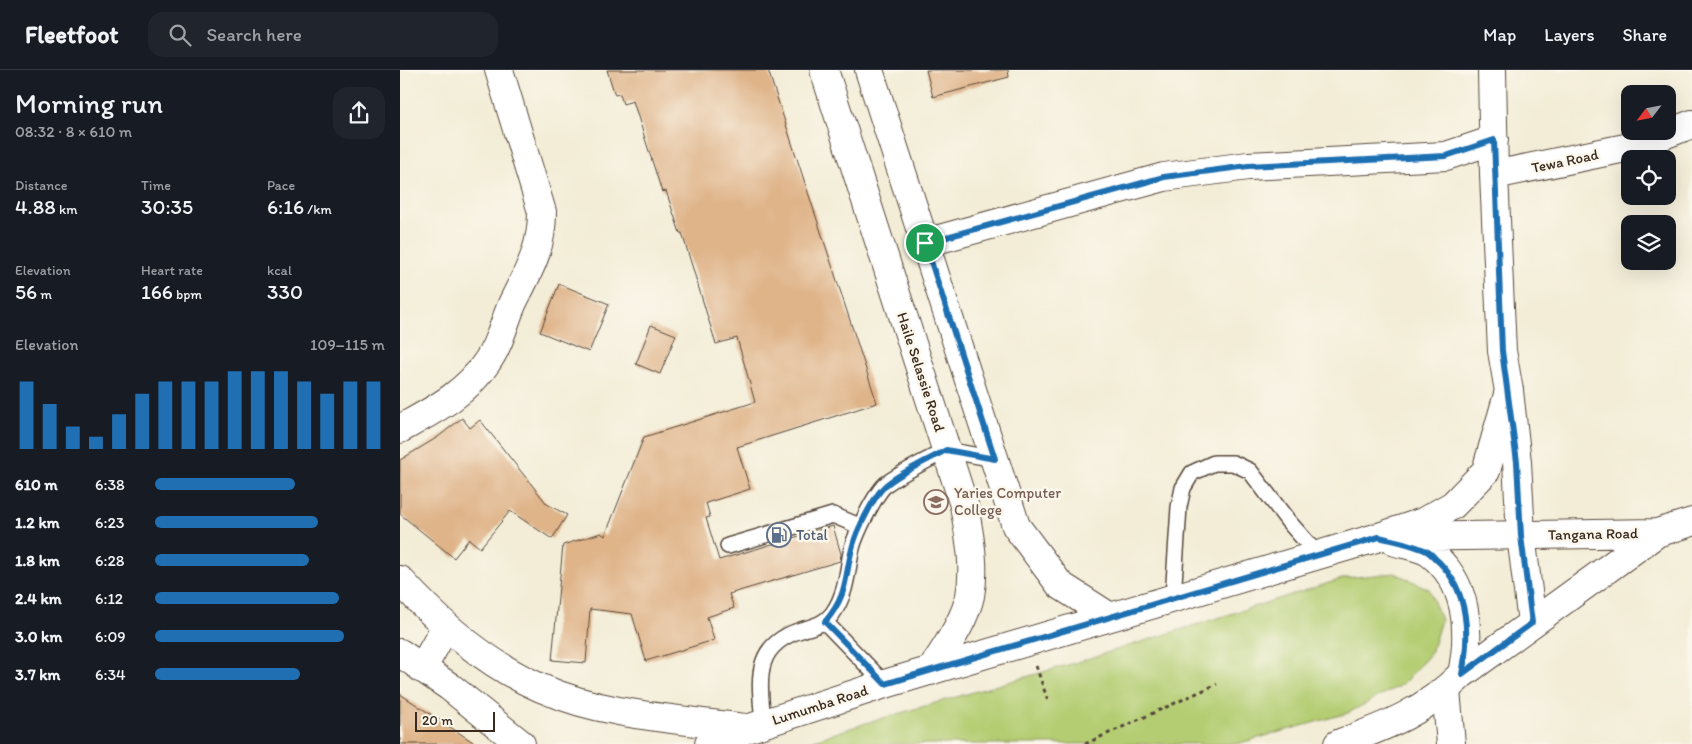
<!DOCTYPE html>
<html lang="en">
<head>
<meta charset="utf-8">
<style>
	body { margin:0; font-family:Itim,sans-serif; background:#20242c; color:#f1f3f6; height:100vh; display:flex; flex-direction:column; font-size:19px; white-space:nowrap }
	* { box-sizing:border-box; margin:0 }
	p { font-size:16px; color:#9ea1a6 }
	.icon { flex:none; width:28px; height:28px; fill:none; stroke:currentColor; stroke-width:2; stroke-linecap:round; stroke-linejoin:round }
	.map { position:relative; flex:1; overflow:hidden }
	.panel { display:flex; flex-direction:column; background:#171b24; width:400px }
	.panel>* { flex:none }
	.needle { width:32px; rotate:238deg }
	.controls { position:absolute; left:1221px; top:15px; display:grid; gap:10px }
	.controls a { display:grid; place-items:center; width:55px; height:55px; border-radius:10px; background:#171b24; box-shadow:0 5px 20px #0002; font-size:25px }
	.scale { position:absolute; left:15px; bottom:12px; width:80px; box-sizing:border-box; padding-left:5px; border:2px solid #3b2a1e; border-top:0; font-size:14px; line-height:18px; white-space:nowrap; color:#3b2a1e; -webkit-text-stroke:4px #fbf7ec; paint-order:stroke }
	.pin { position:absolute; display:grid; place-items:center; width:42px; height:42px; color:#fff; margin:-21px; border:2px solid #fff; border-radius:50%; box-shadow:0 1px 5px #0007 }
	.round { display:grid; place-items:center; flex:none; width:52px; height:52px; border-radius:15px; background:#20242c }
	.overview { display:flex; align-items:center; justify-content:space-between; height:85px; padding:0 15px }
	h1 { font-size:28px; font-weight:600; line-height:38px }
	.metrics { display:grid; grid-template-columns:repeat(3,1fr); gap:8px; height:85px; padding:5px 15px }
	.metrics div { display:grid; align-content:center }
	.metrics b { font-size:21px; font-weight:600 }
	.metrics small { font-size:14px; font-weight:400 }
	.metrics p { font-size:14px }
	.chart { height:140px; padding:10px 15px }
	.chart p { display:flex; justify-content:space-between }
	.chart svg { width:100%; height:90px; margin-top:5px; stroke:#1f6fb2; stroke-width:6 }
	ul { padding:0 15px; list-style:none; font-size:16px }
	li { display:grid; grid-template-columns:80px 60px 1fr; align-items:center; height:38px }
	li i { height:12px; border-radius:6px; background:#1f6fb2 }
	header { display:flex; align-items:center; gap:30px; box-sizing:border-box; height:70px; padding:0 25px; background:#171b24; border-bottom:1px solid #363941 }
	header strong { font-size:24px }
	nav { display:flex; gap:28px; margin-inline-start:auto; font-size:18px }
	.search { width:350px; height:45px; background:#20242c; display:flex; align-items:center; gap:12px; box-sizing:border-box; padding:0 18px; border-radius:15px; color:#9ea1a6; font-size:19px }
	main { display:flex; flex:1; min-height:0 }
	.map>svg:first-child { display:block }
</style>
</head>
<body>
<header>
<strong>Fleetfoot</strong>
<div class="search"><svg class="icon" aria-label="search" viewBox="0 0 24 24"><circle cx="10" cy="10" r="6"/><path d="M15 15l6 6"/></svg>Search here</div>
<nav><a>Map</a><a>Layers</a><a>Share</a></nav>
</header>
<main>
<section class="panel">
<div class="overview"><div><h1>Morning run</h1><p>08:32 · 8 × 610 m</p></div><a class="round"><svg class="icon" aria-label="share" viewBox="0 0 24 24"><path d="M12 15V3M7 8l5-5 5 5M5 13v7h14v-7"/></svg></a></div>
<div class="metrics">
<div><p>Distance</p><b>4.88<small> km</small></b></div>
<div><p>Time</p><b>30:35</b></div>
<div><p>Pace</p><b>6:16<small> /km</small></b></div>
</div>
<div class="metrics">
<div><p>Elevation</p><b>56<small> m</small></b></div>
<div><p>Heart rate</p><b>166<small> bpm</small></b></div>
<div><p>kcal</p><b>330</b></div>
</div>
<div class="chart"><p><span>Elevation</span>109–115 m</p>
<svg viewBox="0 0 160 44" preserveAspectRatio="none"><path d="M5 44V11M15 44V22M25 44V33M35 44V38M45 44V27M55 44V17M65 44V11M75 44V11M85 44V11M95 44V6M105 44V6M115 44V6M125 44V11M135 44V17M145 44V11M155 44V11"/></svg>
</div>
<ul>
<li><b>610 m</b>6:38<i style="width:61%"></i></li>
<li><b>1.2 km</b>6:23<i style="width:71%"></i></li>
<li><b>1.8 km</b>6:28<i style="width:67%"></i></li>
<li><b>2.4 km</b>6:12<i style="width:80%"></i></li>
<li><b>3.0 km</b>6:09<i style="width:82%"></i></li>
<li><b>3.7 km</b>6:34<i style="width:63%"></i></li>
</ul>
</section>
<div class="map">
<svg width="1292" height="674" viewBox="0 0 1292 674">
	<rect width="100%" height="100%" fill="#fbf7ec"/>
	<filter id="ink" filterUnits="userSpaceOnUse"><feTurbulence type="fractalNoise" baseFrequency=".02" numOctaves="2"/><feDisplacementMap in="SourceGraphic" scale="10" xChannelSelector="R" yChannelSelector="G"/><feConvolveMatrix kernelMatrix="1 2 1 2 8 2 1 2 1" color-interpolation-filters="sRGB"/></filter>
	<filter id="wash" filterUnits="userSpaceOnUse"><feTurbulence type="fractalNoise" baseFrequency=".0096" numOctaves="4" result="noise"/><feDisplacementMap in="SourceGraphic" scale="20" xChannelSelector="R" yChannelSelector="G"/><feGaussianBlur stdDeviation="1.12" result="paint"/><feColorMatrix in="noise" values="0 0 0 0 0 0 0 0 0 0 0 0 0 0 0 0 0 1.4 0 .05"/><feComposite in="paint" operator="in"/></filter>
	<g filter="url(#wash)">
		<rect width="100%" height="100%" fill="#f3edd7"/>
		<path fill="#b4cd72" stroke="#787c48" d="M 995,503 L 1029,519 L 1041,550 L 1031,583 L 1003,614 L 948,643 L 837,674 L 402,674 L 469,652 L 671,594 L 945,508 Z"/>
		<g id="blocks">
			<path fill="#dfb489" d="M 207,0 L 368,0 L 477,333 L 337,377 L 350,419 L 306,433 L 310,447 L 306,448 L 319,490 L 433,456 L 441,484 L 440,491 L 329,524 L 334,538 L 307,547 L 314,570 L 246,591 L 232,544 L 190,539 L 186,593 L 152,590 L 163,475 L 201,463 L 205,466 L 244,367 L 355,332 L 337,268 L 316,274 L 282,163 L 280,163 L 266,121 L 262,122 L 233,31 L 223,34 L 220,24 L 215,25 Z
				M 526,0 L 608,0 L 609,7 L 533,27 Z
				M 159,214 L 209,234 L 189,282 L 140,262 Z
				M 251,255 L 276,265 L 260,304 L 236,294 Z
				M 62,348 L 70,358 L 80,350 L 147,434 L 167,445 L 152,469 L 110,441 L 80,478 L 69,469 L 54,488 L 0,444 L 0,390 L 38,367 Z
				M 0,624 L 76,674 L 0,674 Z"/>
		</g>
	</g>
	<g filter="url(#ink)">
		<use href="#blocks" fill-opacity="0" stroke="#57473a" stroke-width="1"/>
		<g fill="none" stroke-linecap="round" stroke-linejoin="round">
			<defs>
				<path id="lane" d="M 328,476 L 433,445 L 459,456
					M 773,528 L 779,437 L 783,418 L 792,403 L 814,393 L 833,393 L 850,401 L 888,451 L 918,485
					M 425,552 L 485,614
					M 363,654 C 360,612 351,576 401,560 C 414,556 425,554 433,543 C 447,523 447,500 452,478 C 456,463 475,424 486,414 C 504,401 527,391 546,380 L 595,389"/>
				<path id="street" d="M 1092,0 L 1094,105 L 1102,281 L 1109,321 L 1117,392 L 1121,465 L 1132,553
					M 1094,105 L 1235,76 L 1292,54
					M 525,173 L 764,107 L 848,96 L 1046,86 L 1094,70
					M 0,359 C 32,341 66,324 87,292 C 100,274 104,252 113,232 C 129,200 142,179 142,142 L 99,0
					M 1046,621 L 1051,674"/>
				<path id="secondary" d="M 424,0 L 564,435 C 569,464 576,496 570,526 C 564,553 545,578 531,601
					M 469,0 L 616,456 L 660,515 L 710,547
					M 998,467 L 1257,463 L 1292,452
					M 996,472 C 1006,475 1021,477 1030,483 C 1068,512 1071,561 1062,604
					M 0,510 C 39,553 88,595 141,618 C 205,646 278,649 346,658
					M 0,583 L 50,617 L 121,674
					M 22,599 L 46,556
					M 309,674 L 350,658 L 485,614 L 979,467 L 1023,452 L 1053,435 L 1086,401 L 1109,321
					M 938,674 C 986,656 1025,642 1062,604 L 1257,463"/>
			</defs>
			<use href="#lane" stroke="#57473a" stroke-width="18"/>
			<use href="#street" stroke="#57473a" stroke-width="30"/>
			<use href="#secondary" stroke="#57473a" stroke-width="30"/>
			<path stroke="#57473a" stroke-width="3" stroke-dasharray="4 4" stroke-linecap="butt" d="M 636,596 L 648,631
				M 685,674 L 817,614"/>
			<use href="#lane" stroke="#fff" stroke-width="15"/>
			<use href="#street" stroke="#fff" stroke-width="28"/>
			<use href="#secondary" stroke="#fff" stroke-width="28"/>
		</g>
	</g>
	<g fill="none" stroke-linecap="round" stroke-linejoin="round" filter="url(#ink)">
		<defs>
			<path id="route" d="M 1094,70 L 1102,281 L 1117,392 L 1121,466 L 1132,553 L 1062,604 C 1070,566 1069,522 1039,492 C 1035,489 1032,484 1028,482 C 1014,474 994,471 979,467 L 485,614 L 425,552 C 449,524 444,507 453,475 C 457,460 475,424 486,415 C 503,401 527,391 546,380 L 595,389 L 525,173 L 764,107 L 848,96 L 1046,86 Z"/>
		</defs>
		<use href="#route" stroke="#fff" stroke-width="10"/>
		<use href="#route" stroke="#1f6fb2" stroke-width="6"/>
	</g>
	<defs>
		<symbol id="university-ring" viewBox="-11 -11 22 22"><circle r="9.5" fill="#fbf7ec" stroke="#8d6e63" stroke-width="1.5"/><path d="M0-5L7-2L0 1L-7-2ZM-4 1L0 2.5L4 1V4Q0 6-4 4Z" fill="#8d6e63"/></symbol>
		<symbol id="fuel-ring" viewBox="-11 -11 22 22"><circle r="9.5" fill="#fbf7ec" stroke="#5c6f8a" stroke-width="1.5"/><path d="M-5.5-6h7V0h2V4h1.3V-2.5L3-4.5l.8-.8L6-3V5H2.5V1h-1V6h-7ZM-4.2-4.7v3.2H.2V-4.7Z" fill="#5c6f8a"/></symbol>
	</defs>
	<g fill-rule="evenodd">
		<use href="#university-ring" x="522" y="418" width="28" height="28"/>
		<use href="#fuel-ring" x="365" y="451" width="28" height="28"/>
	</g>
	<g text-anchor="middle" dominant-baseline="central" stroke-width="5" stroke-linejoin="round" paint-order="stroke">
		<g font-size="15" fill="#3b2a1e" stroke="#fbf7ec">
			<text transform="translate(1165 91) rotate(-12)">Tewa Road</text>
			<text transform="translate(521 302) rotate(72)">Haile Selassie Road</text>
			<text transform="translate(1193 464) rotate(-1)">Tangana Road</text>
			<text transform="translate(420 635) rotate(-18)">Lumumba Road</text>
		</g>
		<g font-size="15" fill="#785e54" stroke="#fbf7ec" text-anchor="start">
			<text x="554" y="423">Yaries Computer<tspan x="554" dy="17">College</tspan></text>
		</g>
		<g font-size="15" fill="#4e5e75" stroke="#fbf7ec" text-anchor="start">
			<text x="396" y="465">Total</text>
		</g>
	</g>
</svg>
<div class="controls">
<a><svg class="needle" viewBox="-14 -14 28 28"><path d="M0-13l5 13h-10z" fill="#e53935"/><path d="M0 13l5-13h-10z" fill="#9ea1a6"/></svg></a>
<a><svg class="icon" aria-label="locate" viewBox="0 0 24 24"><circle cx="12" cy="12" r="6"/><path d="M12 2v4M12 18v4M2 12h4M18 12h4"/></svg></a>
<a><svg class="icon" aria-label="layers" viewBox="0 0 24 24"><path d="M12 4l9 5-9 5-9-5zM3 14l9 5 9-5"/></svg></a>
</div>
<div class="scale">20 m</div>
<div class="pin" style="left:525px;top:173px;background:#1e9e55"><svg class="icon" aria-label="arrive" viewBox="0 0 24 24"><path d="M6 21V4h12l-3 4 3 4H6"/></svg></div>
</div>
</main>
</body>
</html>
